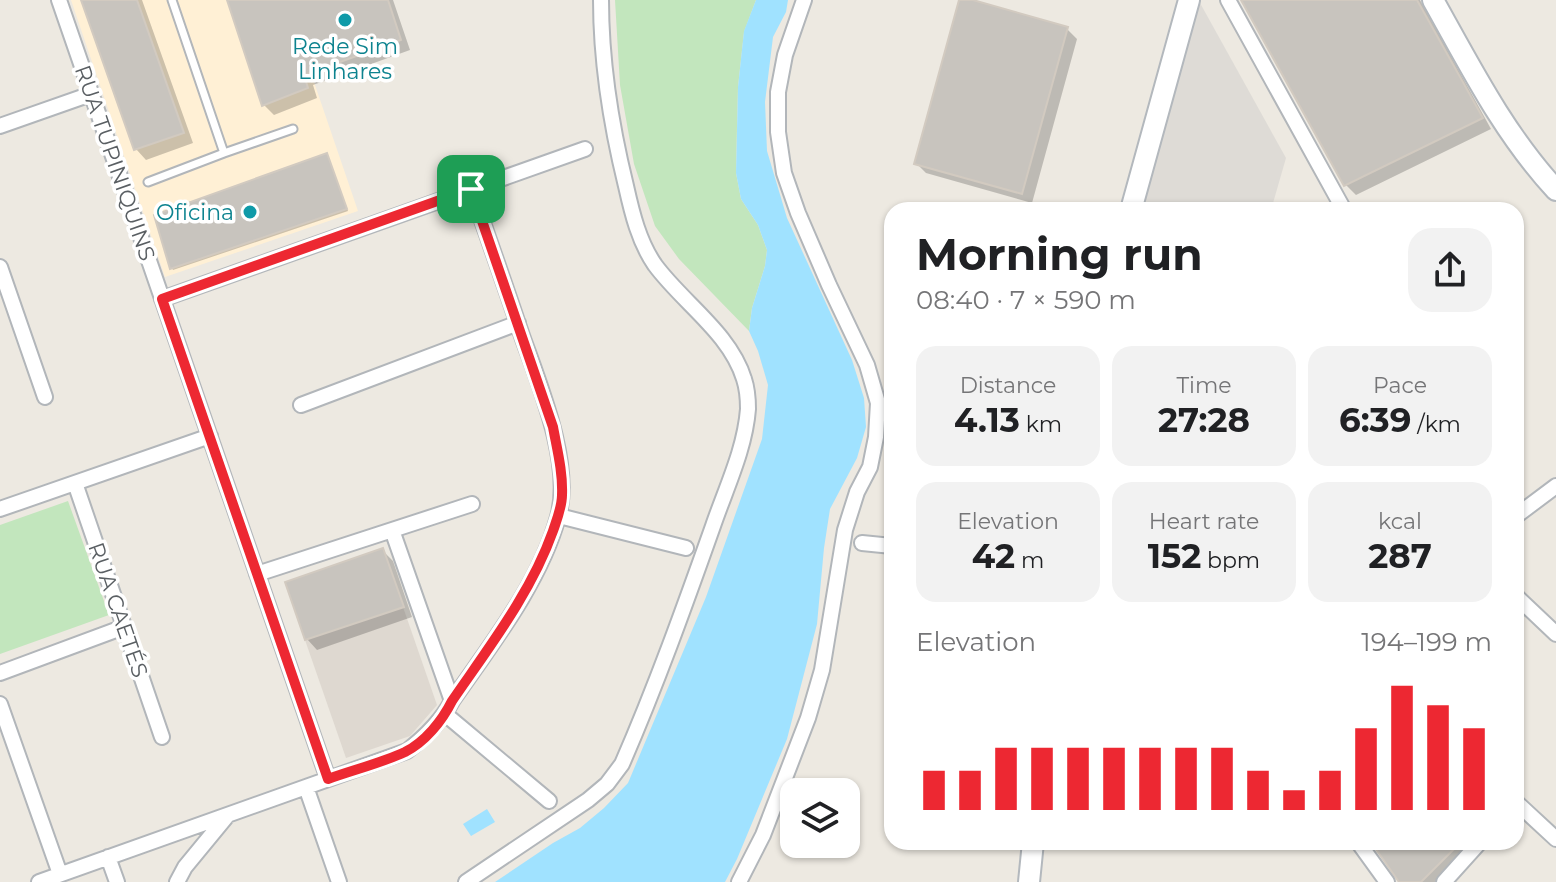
<!DOCTYPE html>
<html lang="en">
<head>
<meta charset="utf-8">
<style>
	body { margin:0; font-family:Montserrat,sans-serif; background:#f2f2f2; color:#202124; height:100vh; display:flex; flex-direction:column; font-size:30px; white-space:nowrap }
	* { box-sizing:border-box; margin:0 }
	p { font-size:26px; color:#757577 }
	.icon { flex:none; width:44px; height:44px; fill:none; stroke:currentColor; stroke-width:2; stroke-linecap:round; stroke-linejoin:round }
	.map { position:relative; flex:1; overflow:hidden }
	.side { position:absolute; left:884px; top:202px; width:640px; height:648px; display:flex; flex-direction:column; background:#fff; border-radius:24px; box-shadow:0 2px 6px #0004 }
	.side>* { flex:none }
	.buttons { position:absolute; left:780px; top:778px; display:grid; gap:16px }
	.buttons a { display:grid; place-items:center; width:80px; height:80px; border-radius:16px; background:#fff; box-shadow:0 2px 6px #0004; font-size:40px }
	.pin { position:absolute; display:grid; place-items:center; width:68px; height:68px; color:#fff; margin:-34px; border-radius:16px; box-shadow:0 4px 12px #0006 }
	.round { display:grid; place-items:center; flex:none; width:84px; height:84px; border-radius:24px; background:#f2f2f2 }
	.head { display:flex; align-items:center; justify-content:space-between; height:136px; padding:0 32px }
	h1 { font-size:44px; font-weight:700; line-height:60px }
	.stats { display:grid; grid-template-columns:repeat(3,1fr); gap:12px; height:136px; padding:8px 32px }
	.stats div { display:grid; align-content:center; border-radius:20px; background:#f2f2f2; text-align:center }
	.stats b { font-size:34px; font-weight:700 }
	.stats small { font-size:22px; font-weight:400 }
	.stats p { font-size:22px }
	.chart { height:224px; padding:16px 32px }
	.chart p { display:flex; justify-content:space-between }
	.chart svg { width:100%; height:144px; margin-top:8px; stroke:#ed2832; stroke-width:6 }
	.map>svg:first-child { display:block }
</style>
</head>
<body>
<div class="map">
<svg width="1556" height="882" viewBox="0 0 1556 882">
	<rect width="100%" height="100%" fill="#ede9e1"/>
	<path fill="#fff0d5" d="M 71,0 L 286,0 L 358,211 L 165,277 Z"/>
	<path fill="#dedbd6" d="M 1200,3 L 1286,158 L 1271,210 L 1142,210 Z"/>
	<path fill="#ded8d0" d="M 403,607 L 437,705 L 410,736 L 346,758 L 305,640 Z"/>
	<path fill="#c2e6bd" d="M 615,0 L 756,0 L 744,32 L 738,87 L 737,126 L 736,173 L 741,199 L 758,225 L 767,250 L 765,266 L 752,308 L 749,331 L 679,259 L 655,226 L 634,164 L 620,85 Z
		M 68,501 L 109,615 L 0,654 L 0,525 Z"/>
	<path fill="#a0e2ff" d="M 756,0 L 788,0 L 786,12 L 773,37 L 765,102 L 767,151 L 787,218 L 852,360 L 864,398 L 866,427 L 857,458 L 830,509 L 824,548 L 817,624 L 787,739 L 737,859 L 725,882 L 495,882 L 553,843 L 580,828 L 604,808 L 628,783 L 706,597 L 762,439 L 768,385 L 758,351 L 749,331 L 752,308 L 765,266 L 767,250 L 758,225 L 741,199 L 736,173 L 738,87 L 744,31 Z
		M 487,809 L 495,822 L 471,836 L 463,824 Z"/>
	<path fill="#0003" d="M 83,0 L 142,0 L 193,143 L 146,160 L 136,149 Z
		M 229,0 L 393,0 L 410,50 L 313,85 L 317,98 L 274,115 L 264,105 Z
		M 961,0 L 1067,29 L 1077,39 L 1032,203 L 926,173 L 916,163 Z
		M 1243,0 L 1420,0 L 1491,129 L 1356,195 L 1346,185 Z
		M 328,157 L 348,211 L 173,270 L 172,268 Z
		M 383,551 L 393,561 L 412,617 L 317,650 L 307,639 Z
		M 1373,842 L 1481,842 L 1441,882 L 1402,882 Z"/>
	<path fill="#c8c4be" stroke="#d2cac0" stroke-width="2" d="M 81,0 L 137,0 L 184,133 L 134,150 Z
		M 227,0 L 388,0 L 401,40 L 304,75 L 308,88 L 262,106 Z
		M 959,0 L 973,0 L 1068,27 L 1022,194 L 914,164 Z
		M 1241,0 L 1417,0 L 1483,118 L 1344,186 Z
		M 327,153 L 347,209 L 170,269 L 154,215 Z
		M 383,548 L 404,607 L 305,640 L 285,582 Z
		M 1371,842 L 1461,842 L 1421,882 L 1399,882 Z"/>
	<g fill="none" stroke-linecap="round" stroke-linejoin="round">
		<defs>
			<path id="lane" d="M 224,153 L 293,129
				M 148,182 L 224,153 L 172,0"/>
			<path id="street" d="M 59,0 L 328,779
				M 1228,0 L 1344,210
				M 0,126 L 91,94
				M 0,267 L 45,397
				M 162,299 L 585,149
				M 301,405 L 518,323
				M 75,483 L 162,737
				M 0,509 L 210,436
				M 559,516 L 686,548
				M 1516,516 L 1556,486
				M 392,530 L 452,701
				M 862,543 L 892,546
				M 257,574 L 472,504
				M 1516,596 L 1556,634
				M 0,673 L 124,627
				M 0,704 L 60,874
				M 445,714 L 549,801
				M 306,787 L 339,882
				M 1516,802 L 1556,839
				M 1358,842 L 1387,882
				M 108,857 L 117,882
				M 39,882 L 407,751 C 425,737 441,722 452,701 C 490,646 540,583 558,517 C 573,464 539,384 521,333 C 505,285 488,237 471,189
				M 177,882 L 185,867 L 227,816
				M 466,882 L 588,800 L 607,784 L 622,764 C 656,686 685,605 713,526 C 726,488 745,449 748,409 C 748,401 747,388 744,379 C 730,333 683,303 655,265 C 639,242 632,213 626,186 C 611,125 601,63 601,0
				M 739,882 L 763,835 L 808,718 L 822,670 L 845,530 L 857,492 L 870,467 L 876,437 L 878,403 L 867,365 L 829,285 L 798,213 L 784,173 L 778,132 L 778,92 L 785,55 L 804,0
				M 1444,882 L 1480,842"/>
			<path id="secondary" d="M 1433,0 C 1470,66 1504,134 1556,190
				M 1131,210 L 1189,0
				M 1029,882 L 1033,842"/>
		</defs>
		<use href="#lane" stroke="#b2b6ba" stroke-width="11"/>
		<use href="#street" stroke="#b2b6ba" stroke-width="18"/>
		<use href="#secondary" stroke="#b3b8bd" stroke-width="24"/>
		<use href="#lane" stroke="#fff" stroke-width="7"/>
		<use href="#street" stroke="#fff" stroke-width="14"/>
		<use href="#secondary" stroke="#fff" stroke-width="20"/>
	</g>
	<g fill="none" stroke-linecap="round" stroke-linejoin="round">
		<defs>
			<path id="route" d="M 471,189 L 553,427 C 557,449 563,472 562,495 C 562,507 557,519 553,531 C 531,593 489,647 452,701 C 442,721 425,742 405,752 C 381,763 353,770 328,779 L 162,299 Z"/>
		</defs>
		<use href="#route" stroke="#fff" stroke-width="16"/>
		<use href="#route" stroke="#ed2832" stroke-width="10"/>
	</g>
	<g fill="#0f9aa8" stroke="#fff" stroke-width="3">
		<circle cx="345" cy="20" r="8"/>
		<circle cx="250" cy="212" r="8"/>
	</g>
	<g text-anchor="middle" dominant-baseline="central" stroke-width="7" stroke-linejoin="round" paint-order="stroke">
		<g font-size="22" fill="#0d838f" stroke="#fff">
			<text x="345" y="46">Rede Sim<tspan x="345" dy="25">Linhares</tspan></text>
			<text x="234" y="212" text-anchor="end">Oficina</text>
		</g>
		<g font-size="22" fill="#5a5f63" stroke="#fff">
			<text transform="translate(115 163) rotate(71)">RUA TUPINIQUINS</text>
			<text transform="translate(118 610) rotate(71)">RUA CAETÉS</text>
		</g>
	</g>
</svg>
<div class="buttons">
<a><svg class="icon" aria-label="layers" viewBox="0 0 24 24"><path d="M12 4l9 5-9 5-9-5zM3 14l9 5 9-5"/></svg></a>
</div>
<div class="pin" style="left:471px;top:189px;background:#1e9e55"><svg class="icon" aria-label="arrive" viewBox="0 0 24 24"><path d="M6 21V4h12l-3 4 3 4H6"/></svg></div>
<section class="side">
<div class="head"><div><h1>Morning run</h1><p>08:40 · 7 × 590 m</p></div><a class="round"><svg class="icon" aria-label="share" viewBox="0 0 24 24"><path d="M12 15V3M7 8l5-5 5 5M5 13v7h14v-7"/></svg></a></div>
<div class="stats">
<div><p>Distance</p><b>4.13<small> km</small></b></div>
<div><p>Time</p><b>27:28</b></div>
<div><p>Pace</p><b>6:39<small> /km</small></b></div>
</div>
<div class="stats">
<div><p>Elevation</p><b>42<small> m</small></b></div>
<div><p>Heart rate</p><b>152<small> bpm</small></b></div>
<div><p>kcal</p><b>287</b></div>
</div>
<div class="chart"><p><span>Elevation</span>194–199 m</p>
<svg viewBox="0 0 160 44" preserveAspectRatio="none"><path d="M5 44V32M15 44V32M25 44V25M35 44V25M45 44V25M55 44V25M65 44V25M75 44V25M85 44V25M95 44V32M105 44V38M115 44V32M125 44V19M135 44V6M145 44V12M155 44V19"/></svg>
</div>
</section>
</div>
</body>
</html>
